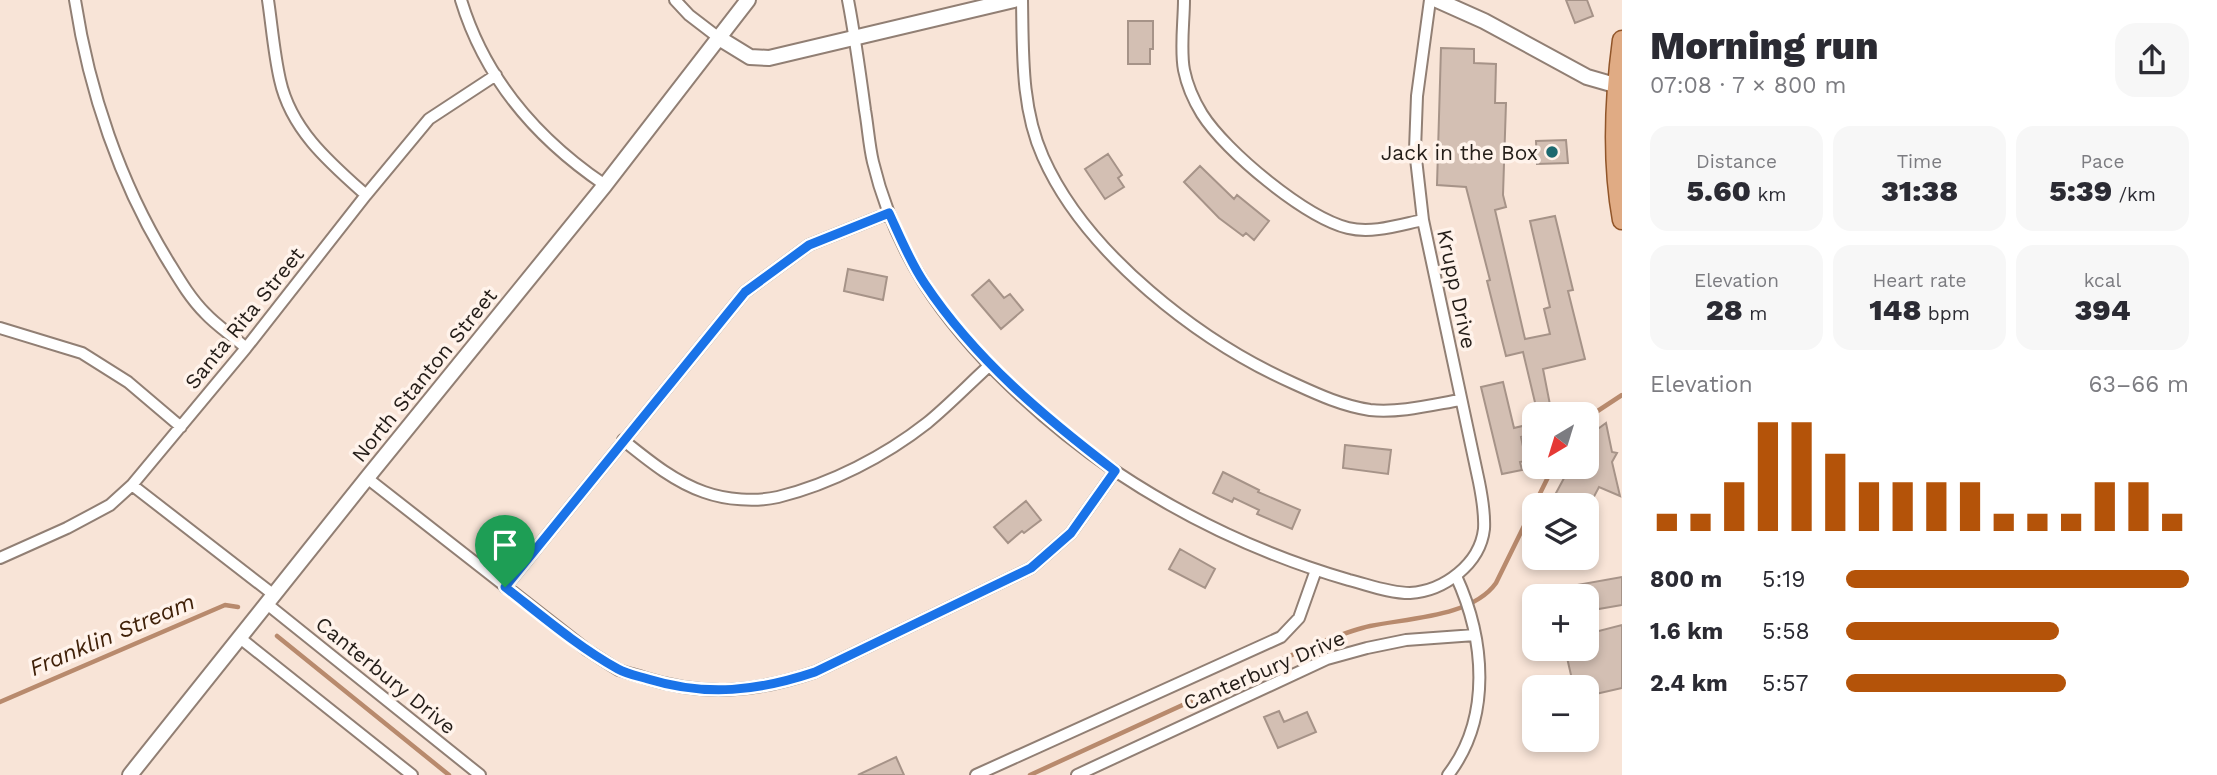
<!DOCTYPE html>
<html lang="en">
<head>
<meta charset="utf-8">
<style>
	body { margin:0; font-family:"Work Sans",sans-serif; background:#f7f7f7; color:#2b2b33; height:100vh; display:flex; flex-direction:column; font-size:26px; white-space:nowrap }
	* { box-sizing:border-box; margin:0 }
	p { font-size:23px; color:#7c7c81 }
	.icon { flex:none; width:38px; height:38px; fill:none; stroke:currentColor; stroke-width:2; stroke-linecap:round; stroke-linejoin:round }
	.map { position:relative; flex:1; overflow:hidden }
	.details { display:flex; flex-direction:column; background:#fff; width:595px }
	.details>* { flex:none }
	.needle { width:46px; rotate:218deg }
	.controls { position:absolute; left:1522px; top:402px; display:grid; gap:14px }
	.controls a { display:grid; place-items:center; width:77px; height:77px; border-radius:14px; background:#fff; box-shadow:0 4px 10px #0003; font-size:35px }
	.pin { position:absolute; display:grid; place-items:center; width:60px; height:60px; color:#fff; margin:-72px -30px; border-radius:50% 50% 50% 0; rotate:-45deg; box-shadow:0 0 7px #0007 }
	.pin .icon { rotate:45deg }
	.round { display:grid; place-items:center; flex:none; width:74px; height:74px; border-radius:21px; background:#f7f7f7 }
	.headline { display:flex; align-items:center; justify-content:space-between; height:119px; padding:0 28px }
	h1 { font-size:38px; font-weight:800; line-height:52px }
	.metrics { display:grid; grid-template-columns:repeat(3,1fr); gap:10px; height:119px; padding:7px 28px }
	.metrics div { display:grid; align-content:center; border-radius:18px; background:#f7f7f7; text-align:center }
	.metrics b { font-size:30px; font-weight:800 }
	.metrics small { font-size:19px; font-weight:400 }
	.metrics p { font-size:19px }
	.chart { height:196px; padding:14px 28px }
	.chart p { display:flex; justify-content:space-between }
	.chart svg { width:100%; height:126px; margin-top:7px; stroke:#b45309; stroke-width:6 }
	ul { padding:0 28px; list-style:none; font-size:23px }
	li { display:grid; grid-template-columns:112px 84px 1fr; align-items:center; height:52px }
	li i { height:18px; border-radius:9px; background:#b45309 }
	main { display:flex; flex:1; min-height:0 }
	.map>svg:first-child { display:block }
</style>
</head>
<body>
<main>
<div class="map">
<svg width="1622" height="775" viewBox="0 0 1622 775">
	<rect width="100%" height="100%" fill="#f8e4d7"/>
	<g fill="none" stroke-linecap="round" stroke-linejoin="round">
		<path stroke="#b88a6d" stroke-width="4.5" d="M 1587,418 L 1622,395
			M 277,636 L 449,775
			M 0,702 L 225,605 L 238,607
			M 1030,775 L 1318,643 C 1335,637 1352,630 1370,626 C 1408,618 1472,617 1496,583 L 1553,467"/>
	</g>
	<path fill="#d3bfb3" stroke="#a69388" stroke-width="2" d="M 1566,0 L 1587,0 L 1593,16 L 1575,23 Z
		M 1128,21 L 1153,21 L 1153,49 L 1150,49 L 1150,64 L 1128,64 Z
		M 1441,48 L 1474,49 L 1474,63 L 1496,64 L 1495,103 L 1506,103 L 1503,195 L 1506,207 L 1495,210 L 1525,339 L 1550,334 L 1544,309 L 1550,307 L 1530,221 L 1555,216 L 1573,290 L 1568,291 L 1585,359 L 1543,369 L 1552,415 L 1538,415 L 1523,352 L 1506,356 L 1487,281 L 1490,280 L 1466,187 L 1437,185 Z
		M 1566,140 L 1568,163 L 1537,164 L 1536,141 Z
		M 1108,154 L 1122,175 L 1118,178 L 1124,187 L 1105,199 L 1085,169 Z
		M 1200,166 L 1234,199 L 1237,195 L 1269,221 L 1254,240 L 1246,233 L 1243,236 L 1219,218 L 1184,182 Z
		M 848,269 L 887,277 L 883,300 L 844,291 Z
		M 989,280 L 1004,298 L 1010,294 L 1023,310 L 1001,329 L 972,295 Z
		M 1503,382 L 1514,428 L 1535,423 L 1535,433 L 1521,437 L 1526,461 L 1520,462 L 1522,470 L 1502,474 L 1481,387 Z
		M 1606,423 L 1612,452 L 1617,453 L 1612,462 L 1620,496 L 1599,487 L 1589,506 L 1549,506 L 1570,467 L 1587,467 L 1587,437 Z
		M 1345,445 L 1391,450 L 1388,474 L 1343,468 Z
		M 1223,472 L 1259,490 L 1258,492 L 1300,510 L 1292,529 L 1257,514 L 1259,510 L 1234,498 L 1232,502 L 1213,493 Z
		M 1026,501 L 1041,520 L 1024,533 L 1022,531 L 1008,543 L 994,527 Z
		M 1180,549 L 1215,569 L 1205,588 L 1169,569 Z
		M 1622,577 L 1622,605 L 1587,611 L 1587,597 L 1579,597 L 1577,585 Z
		M 1622,625 L 1622,688 L 1587,696 L 1587,688 L 1574,688 L 1565,649 L 1587,649 L 1587,634 Z
		M 1279,711 L 1284,722 L 1307,712 L 1316,732 L 1278,748 L 1264,717 Z
		M 896,757 L 904,775 L 858,775 Z"/>
	<g fill="none" stroke-linecap="round" stroke-linejoin="round">
		<defs>
			<path id="minor" d="M 75,0 C 89,91 120,183 168,261 C 179,279 190,298 205,313 C 217,326 233,336 246,348
				M 268,0 C 272,27 274,54 280,80 C 291,130 330,163 366,195
				M 461,0 C 485,79 537,139 605,185
				M 675,0 L 689,15 L 719,38
				M 848,0 C 855,36 860,73 865,110 C 868,127 869,145 873,162 C 883,204 901,246 924,283 C 970,355 1045,423 1115,471 C 1187,519 1266,556 1349,580 C 1369,585 1389,593 1410,593 C 1444,591 1480,564 1484,529 C 1485,513 1482,497 1479,482 L 1423,220 L 1415,150 L 1417,96 L 1430,0
				M 1022,0 C 1023,53 1021,108 1043,157 C 1086,254 1200,342 1295,384 C 1319,395 1343,406 1370,410 C 1400,413 1431,405 1460,400
				M 1184,0 C 1184,21 1180,49 1184,70 C 1187,85 1194,101 1202,114 C 1226,152 1305,217 1348,228 C 1372,234 1399,225 1423,220
				M 0,328 L 82,353 L 128,382 L 181,427
				M 623,440 C 648,460 673,481 704,492 C 726,500 756,502 778,497 C 831,484 885,456 927,423 C 949,405 969,384 990,365
				M 367,478 L 587,650 C 597,656 608,664 619,670 C 627,673 637,675 645,678 C 706,697 756,692 815,672 L 1031,568 L 1071,533 L 1115,471
				M 132,485 L 274,595
				M 0,558 L 67,528 L 110,505 L 132,485 L 246,348 L 366,195 L 429,119 L 496,75
				M 505,587 L 745,292 L 809,245 L 889,213
				M 267,604 L 480,775
				M 240,638 L 412,775
				M 976,775 L 1281,637 L 1299,618 L 1316,570
				M 1077,775 L 1327,659 L 1367,648 L 1406,640 L 1475,635
				M 1448,775 C 1492,718 1485,639 1456,576"/>
			<path id="tertiary" d="M 1437,0 L 1484,21 L 1587,77 L 1622,87
				M 719,38 L 750,57 L 769,58 L 1014,0
				M 130,775 L 367,478 L 605,185 L 748,0"/>
			<path id="primary" d="M 1622,40 C 1614,100 1611,160 1622,220"/>
		</defs>
		<use href="#minor" stroke="#917f74" stroke-width="14"/>
		<use href="#tertiary" stroke="#917f74" stroke-width="18"/>
		<use href="#primary" stroke="#915529" stroke-width="21"/>
		<use href="#minor" stroke="#fff" stroke-width="10"/>
		<use href="#tertiary" stroke="#fff" stroke-width="14"/>
		<use href="#primary" stroke="#e0ab84" stroke-width="18"/>
	</g>
	<g fill="none" stroke-linecap="round" stroke-linejoin="round">
		<defs>
			<path id="route" d="M 889,213 C 900,237 910,262 925,284 C 975,359 1044,417 1115,471 L 1071,533 L 1031,568 L 815,672 C 758,691 707,697 648,679 C 638,676 627,674 618,669 C 577,646 541,615 505,587 L 745,292 L 809,245 Z"/>
		</defs>
		<use href="#route" stroke="#fff" stroke-width="14"/>
		<use href="#route" stroke="#1a73e8" stroke-width="9"/>
	</g>
	<circle fill="#1c696f" stroke="#fff3eb" stroke-width="2.5" cx="1552" cy="152" r="7"/>
	<g text-anchor="middle" dominant-baseline="central" stroke-width="7" stroke-linejoin="round" paint-order="stroke">
		<g font-size="21" fill="#241d18" stroke="#fff3eb" text-anchor="end">
			<text x="1538" y="152">Jack in the Box</text>
		</g>
		<g font-size="21" fill="#241d18" stroke="#fff3eb">
			<text transform="translate(1457 289) rotate(78)">Krupp Drive</text>
			<text transform="translate(244 318) rotate(-51)">Santa Rita Street</text>
			<text transform="translate(424 375) rotate(-51)">North Stanton Street</text>
			<text transform="translate(1264 670) rotate(-23)">Canterbury Drive</text>
			<text transform="translate(386 675) rotate(39)">Canterbury Drive</text>
		</g>
		<g font-size="23" font-style="italic" fill="#402109" stroke="#fff3eb">
			<text transform="translate(112 635) rotate(-23)">Franklin Stream</text>
		</g>
	</g>
</svg>
<div class="controls">
<a><svg class="needle" viewBox="-14 -14 28 28"><path d="M0-13l5 13h-10z" fill="#e53935"/><path d="M0 13l5-13h-10z" fill="#7c7c81"/></svg></a>
<a><svg class="icon" aria-label="layers" viewBox="0 0 24 24"><path d="M12 4l9 5-9 5-9-5zM3 14l9 5 9-5"/></svg></a>
<a>+</a>
<a>−</a>
</div>
<div class="pin" style="left:505px;top:587px;background:#1e9e55"><svg class="icon" aria-label="arrive" viewBox="0 0 24 24"><path d="M6 21V4h12l-3 4 3 4H6"/></svg></div>
</div>
<section class="details">
<div class="headline"><div><h1>Morning run</h1><p>07:08 · 7 × 800 m</p></div><a class="round"><svg class="icon" aria-label="share" viewBox="0 0 24 24"><path d="M12 15V3M7 8l5-5 5 5M5 13v7h14v-7"/></svg></a></div>
<div class="metrics">
<div><p>Distance</p><b>5.60<small> km</small></b></div>
<div><p>Time</p><b>31:38</b></div>
<div><p>Pace</p><b>5:39<small> /km</small></b></div>
</div>
<div class="metrics">
<div><p>Elevation</p><b>28<small> m</small></b></div>
<div><p>Heart rate</p><b>148<small> bpm</small></b></div>
<div><p>kcal</p><b>394</b></div>
</div>
<div class="chart"><p><span>Elevation</span>63–66 m</p>
<svg viewBox="0 0 160 44" preserveAspectRatio="none"><path d="M5 44V38M15 44V38M25 44V27M35 44V6M45 44V6M55 44V17M65 44V27M75 44V27M85 44V27M95 44V27M105 44V38M115 44V38M125 44V38M135 44V27M145 44V27M155 44V38"/></svg>
</div>
<ul>
<li><b>800 m</b>5:19<i style="width:100%"></i></li>
<li><b>1.6 km</b>5:58<i style="width:62%"></i></li>
<li><b>2.4 km</b>5:57<i style="width:64%"></i></li>
</ul>
</section>
</main>
</body>
</html>
